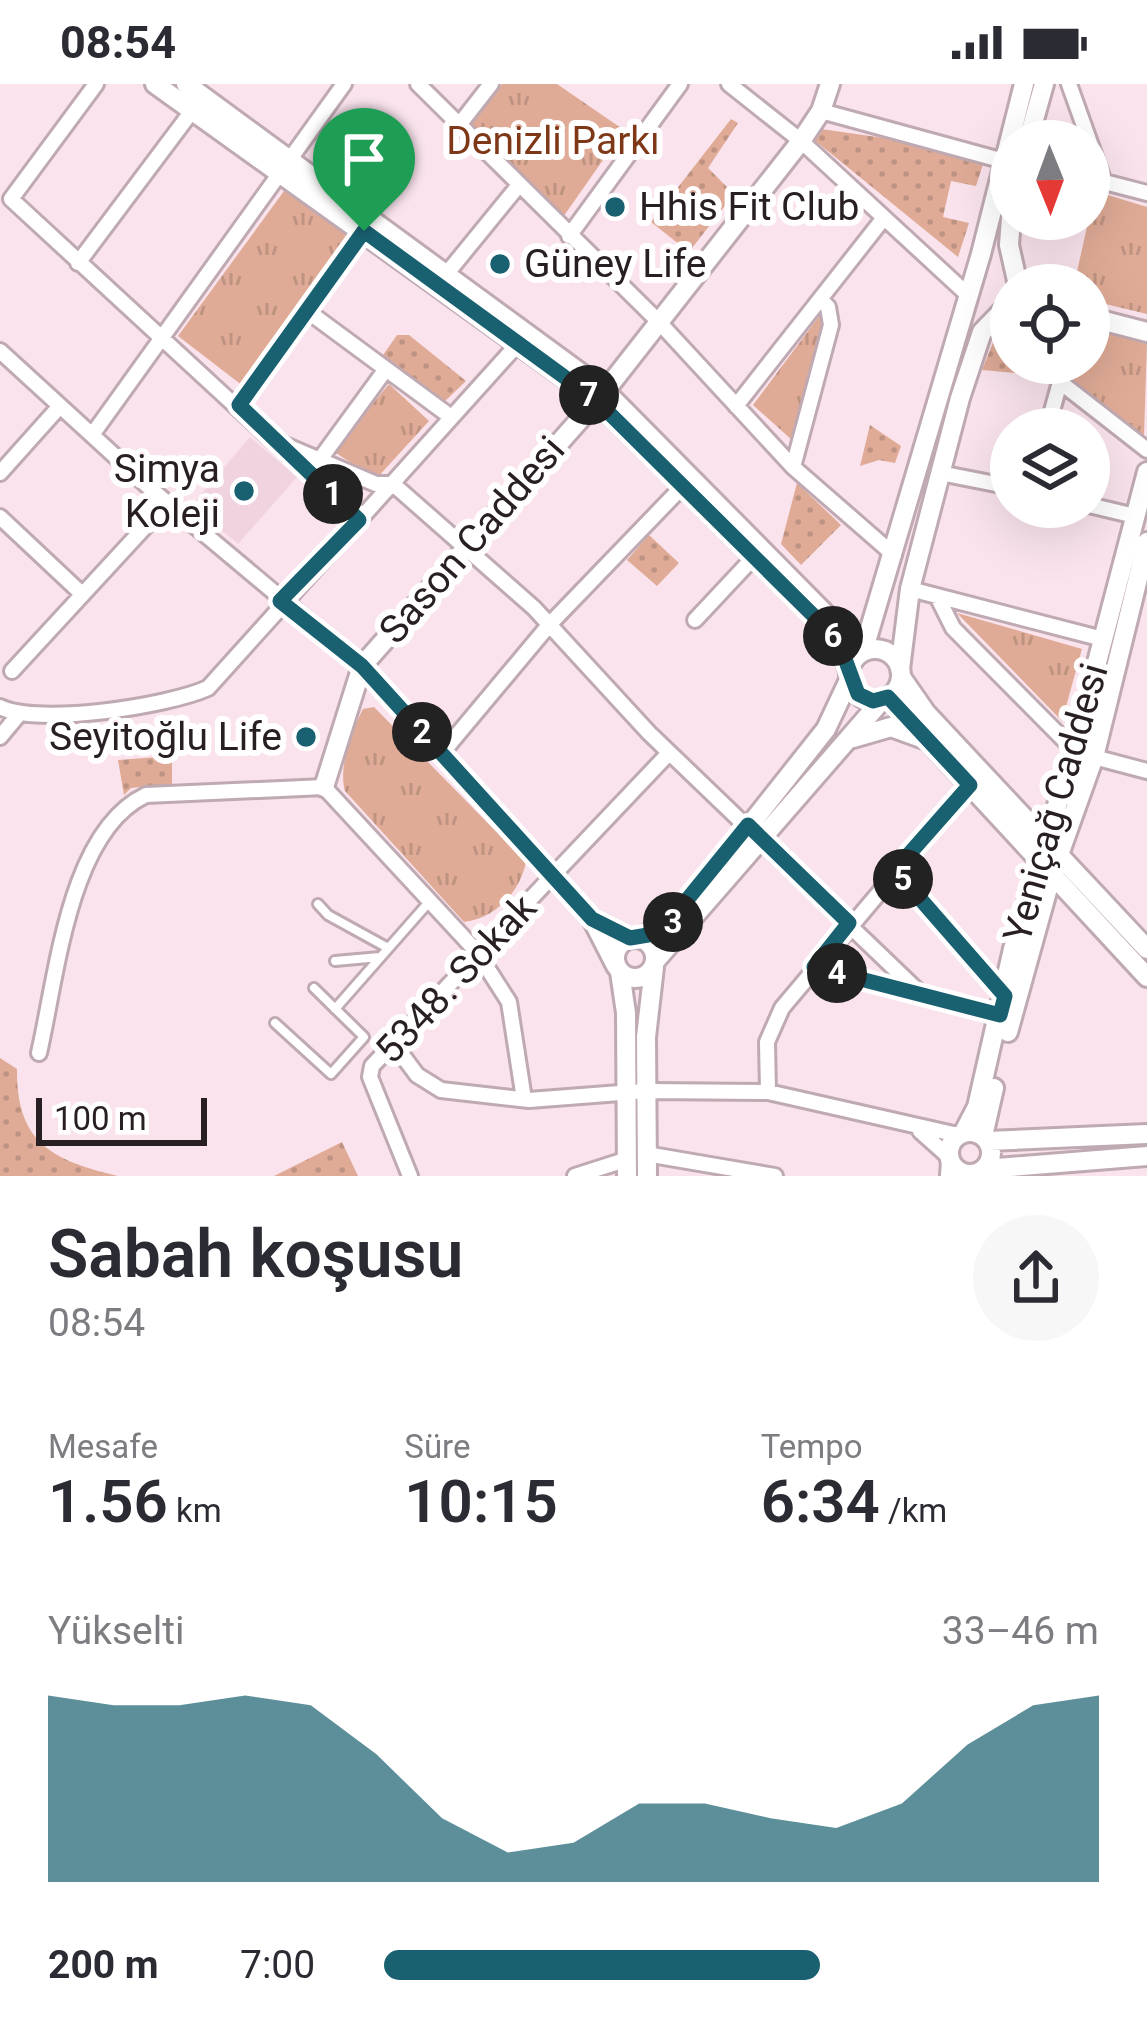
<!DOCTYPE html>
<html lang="tr">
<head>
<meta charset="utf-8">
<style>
	body { margin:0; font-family:Roboto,sans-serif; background:#f7f7f7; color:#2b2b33; height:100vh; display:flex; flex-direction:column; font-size:45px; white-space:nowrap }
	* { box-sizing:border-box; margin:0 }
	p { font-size:39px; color:#7c7c81 }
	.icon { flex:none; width:66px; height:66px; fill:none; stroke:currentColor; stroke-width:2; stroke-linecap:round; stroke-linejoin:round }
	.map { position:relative; height:1092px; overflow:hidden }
	.side { display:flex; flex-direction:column; background:#fff; flex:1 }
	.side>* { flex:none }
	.needle { width:78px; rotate:179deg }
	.controls { position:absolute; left:990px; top:36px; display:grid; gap:24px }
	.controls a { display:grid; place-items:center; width:120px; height:120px; border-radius:50%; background:#fff; box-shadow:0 12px 48px #0002; font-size:60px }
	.scale { position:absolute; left:36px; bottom:30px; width:171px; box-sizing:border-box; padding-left:12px; border:6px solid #281f23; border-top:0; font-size:33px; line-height:42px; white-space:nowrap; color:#281f23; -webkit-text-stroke:9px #fff; paint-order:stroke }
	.pin { position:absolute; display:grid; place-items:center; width:102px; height:102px; color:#fff; margin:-123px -51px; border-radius:50% 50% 50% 0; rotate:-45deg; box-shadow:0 0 12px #0007 }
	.pin .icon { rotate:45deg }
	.km { position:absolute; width:60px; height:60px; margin:-30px; border-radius:50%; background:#222; color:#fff; font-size:33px; line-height:60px; text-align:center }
	.round { display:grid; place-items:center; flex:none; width:126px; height:126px; border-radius:63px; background:#f7f7f7 }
	.summary { display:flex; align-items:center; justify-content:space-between; height:204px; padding:0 48px }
	h1 { font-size:66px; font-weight:600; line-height:90px }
	.stats { display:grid; grid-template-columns:repeat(3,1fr); gap:18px; height:204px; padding:12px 48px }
	.stats div { display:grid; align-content:center }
	.stats b { font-size:60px; font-weight:600 }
	.stats small { font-size:33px; font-weight:400 }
	.stats p { font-size:33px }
	.chart { height:336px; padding:24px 48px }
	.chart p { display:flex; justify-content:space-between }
	.chart svg { width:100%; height:216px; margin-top:12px; fill:#196070; opacity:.7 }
	ul { padding:0 48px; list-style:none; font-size:39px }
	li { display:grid; grid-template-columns:192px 144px 1fr; align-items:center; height:90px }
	li i { height:30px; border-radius:15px; background:#196070 }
	.status { display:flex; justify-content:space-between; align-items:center; height:84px; padding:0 60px; background:#fff; direction:ltr }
	.status svg { height:33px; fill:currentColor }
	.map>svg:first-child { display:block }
</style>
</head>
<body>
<div class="status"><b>08:54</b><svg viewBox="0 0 49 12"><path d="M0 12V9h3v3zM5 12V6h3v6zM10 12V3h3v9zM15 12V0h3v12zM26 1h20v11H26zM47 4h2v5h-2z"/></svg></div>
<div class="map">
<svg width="1147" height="1092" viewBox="0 0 1147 1092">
	<defs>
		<pattern id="grass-dots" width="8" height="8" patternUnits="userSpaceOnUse" patternTransform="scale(3)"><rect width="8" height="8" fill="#dfab96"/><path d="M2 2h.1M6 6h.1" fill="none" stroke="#bf9381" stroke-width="1.8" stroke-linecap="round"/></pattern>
		<pattern id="park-tufts" width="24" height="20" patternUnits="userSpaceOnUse" patternTransform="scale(3)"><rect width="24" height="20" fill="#dfab96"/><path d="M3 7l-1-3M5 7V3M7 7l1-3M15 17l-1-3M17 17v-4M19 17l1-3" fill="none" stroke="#bf9381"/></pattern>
	</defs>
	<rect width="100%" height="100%" fill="#fae3ed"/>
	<path fill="#f1d3e0" d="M 250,353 L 297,393 L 238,460 L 192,421 Z"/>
	<path fill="url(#grass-dots)" d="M 731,35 L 738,39 L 708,84 L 734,110 L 689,168 L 651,138 Z
		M 821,45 L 905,57 L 984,77 L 976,102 L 951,97 L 943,133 L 969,139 L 958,173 L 813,55 Z
		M 1011,240 L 1011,279 L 1051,279 L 1048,292 L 982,286 L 996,251 Z
		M 397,251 L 409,251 L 466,297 L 442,320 L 381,274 Z
		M 870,341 L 901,362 L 895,379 L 879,376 L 860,382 Z
		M 797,399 L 841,441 L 801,481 L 781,460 Z
		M 649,451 L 679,479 L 657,502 L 627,476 Z
		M 172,672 L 172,700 L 131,704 L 124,711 L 118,676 Z
		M 0,974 L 17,985 C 16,1060 54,1077 118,1092 L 0,1092 Z
		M 342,1058 L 358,1092 L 274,1092 Z"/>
	<path fill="url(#park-tufts)" d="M 502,0 L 557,0 L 624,46 L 561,136 L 469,40 Z
		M 287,103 L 351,150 L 243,302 L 178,252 Z
		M 1095,107 L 1147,123 L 1147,230 L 1089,216 L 1089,201 L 1074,201 Z
		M 820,231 L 827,235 L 793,357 L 753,321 Z
		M 1089,244 L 1147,259 L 1144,352 L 1057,289 L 1059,279 L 1089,279 Z
		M 389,300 L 429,337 L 376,395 L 333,367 Z
		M 957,529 L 1082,565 L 1062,637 Z
		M 374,623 L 526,778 C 520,808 495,835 464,838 L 345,707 C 338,684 352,645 363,625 Z"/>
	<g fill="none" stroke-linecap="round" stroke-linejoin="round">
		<defs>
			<path id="lane" d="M 318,820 L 328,831 L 388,864
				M 335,877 L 380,873
				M 335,925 L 429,818
				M 275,939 L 331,990 L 364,953 L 314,904"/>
			<path id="street" d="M 418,0 L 658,237 L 793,383 L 894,471
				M 729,0 L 801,57 L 968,211
				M 1069,0 L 1104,98
				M 821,27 L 1004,77
				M 459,41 L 491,0
				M 1089,94 L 1147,109
				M 11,115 L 359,436
				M 11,115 L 96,0
				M 569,152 L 680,0
				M 78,179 L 192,27
				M 448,188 L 519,101
				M 306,226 L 451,333
				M 0,267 L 152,406 L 362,582 L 592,835
				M 239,321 L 364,147
				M 736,322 L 883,135
				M 1047,345 L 1060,298 L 1147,366
				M 92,351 L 344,0
				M 280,359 L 376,400 L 393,400 L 534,524 L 649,649 L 921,910
				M 321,374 L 386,285
				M 793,383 L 831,241 L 828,223 L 820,215
				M 0,389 L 60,322
				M 940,389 L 1011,403
				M 1089,421 L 1135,432
				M 0,433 L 82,510
				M 910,505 L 1103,555
				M 939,516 L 953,544 L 1074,666
				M 695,536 L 754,473
				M 12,587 L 167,419
				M 0,623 C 39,642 168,622 208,604 L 516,262
				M 0,653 L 20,629
				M 442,669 L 549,541 L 683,402
				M 1094,673 L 1147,687
				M 895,786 L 1005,912
				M 814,883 L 1000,931
				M 391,956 L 417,991 L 441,1006 L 529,1016 L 646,1007 L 768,1008 L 958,1051
				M 39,969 C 57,891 69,747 146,711 L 324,703 L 477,868 L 509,918 L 524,1015
				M 768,1008 L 767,958 L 782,924 L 970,701
				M 920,1047 L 948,1072
				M 646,1070 L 775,1092
				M 410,1092 L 370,993 L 372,982 L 669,669
				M 575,1092 L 628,1075
				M 948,1092 L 949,1076"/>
			<path id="secondary" d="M 155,0 L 596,316 L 795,513
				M 186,0 L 605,307 L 863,568 L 981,170 L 1024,0
				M 1028,57 L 1044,0
				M 1011,134 L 1009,161 L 1018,201
				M 1089,233 L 1147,248
				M 823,541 L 841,564 L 849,587
				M849 591a26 26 0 1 1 52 0a26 26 0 1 1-52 0Z
				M 900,585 L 910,505 L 960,314 L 982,248 L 1011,218
				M 901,593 L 926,629 L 1147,865
				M 888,613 L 1147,893
				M 853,654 L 891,643 L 924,655
				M 324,703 L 362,582 L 605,307 L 801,57 L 821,27 L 830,0
				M615 874a20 20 0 1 1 40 0a20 20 0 1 1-40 0Z
				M 637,854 L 670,842 L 826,645 L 849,596
				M 656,876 L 882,616
				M 616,882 L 592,835 L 630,854
				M 620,888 L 626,929 L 627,1092
				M 1008,948 L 1051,793 L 1094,673 L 1147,458
				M949 1069a21 21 0 1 1 42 0a21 21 0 1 1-42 0Z
				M 964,1048 L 977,1023 L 1013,865 L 1074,666 L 1147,388
				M 983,1052 L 994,1004
				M 988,1057 L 1147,1050
				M 985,1085 L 1147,1072
				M 647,1092 L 646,953 L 654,883"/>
		</defs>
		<use href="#lane" stroke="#bfa9b2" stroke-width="14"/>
		<use href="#street" stroke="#bfa9b2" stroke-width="20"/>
		<use href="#secondary" stroke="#bfa9b2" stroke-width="24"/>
		<use href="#lane" stroke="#fff" stroke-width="8"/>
		<use href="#street" stroke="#fff" stroke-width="14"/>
		<use href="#secondary" stroke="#fff" stroke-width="18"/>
	</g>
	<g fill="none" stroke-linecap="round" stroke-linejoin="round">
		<defs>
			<path id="route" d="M 364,147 L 596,316 L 829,547 L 841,564 L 858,610 L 873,617 L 888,613 L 970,701 L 895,786 L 1005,912 L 1000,931 L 814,883 L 849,839 L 748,741 L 660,849 L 630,854 L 592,835 L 362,582 L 280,517 L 359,436 L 239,321 Z"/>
		</defs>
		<use href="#route" stroke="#fff" stroke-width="24"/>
		<use href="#route" stroke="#196070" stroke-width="15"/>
	</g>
	<g fill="#196070" stroke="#fff" stroke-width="4.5">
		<circle cx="615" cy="123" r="12"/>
		<circle cx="500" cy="180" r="12"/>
		<circle cx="244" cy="407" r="12"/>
		<circle cx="306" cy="653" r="12"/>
	</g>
	<g text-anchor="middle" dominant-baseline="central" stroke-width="12" stroke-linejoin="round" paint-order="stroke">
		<g font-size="39" fill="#7e3817" stroke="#fff">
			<text x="553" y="57">Denizli Parkı</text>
		</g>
		<g font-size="39" fill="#281f23" stroke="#fff" text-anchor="start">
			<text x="639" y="123">Hhis Fit Club</text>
			<text x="524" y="180">Güney Life</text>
			<text x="220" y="385" text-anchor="end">Simya<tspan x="220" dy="45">Koleji</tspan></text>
			<text x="282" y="653" text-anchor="end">Seyitoğlu Life</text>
		</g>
		<g font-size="39" fill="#281f23" stroke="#fff">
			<text transform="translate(472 456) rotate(-49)">Sason Caddesi</text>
			<text transform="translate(1056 719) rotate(-74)">Yeniçağ Caddesi</text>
			<text transform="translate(456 895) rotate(-47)">5348. Sokak</text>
		</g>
	</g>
</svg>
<div class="controls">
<a><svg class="needle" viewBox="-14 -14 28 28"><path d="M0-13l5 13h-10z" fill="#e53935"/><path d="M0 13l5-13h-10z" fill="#7c7c81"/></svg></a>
<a><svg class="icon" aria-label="locate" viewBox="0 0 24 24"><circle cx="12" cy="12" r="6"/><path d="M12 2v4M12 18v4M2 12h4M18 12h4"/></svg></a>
<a><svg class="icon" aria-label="layers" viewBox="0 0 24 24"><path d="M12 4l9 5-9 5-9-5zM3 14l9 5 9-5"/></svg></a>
</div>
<div class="scale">100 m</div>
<div class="pin" style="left:364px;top:147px;background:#1e9e55"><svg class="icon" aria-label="arrive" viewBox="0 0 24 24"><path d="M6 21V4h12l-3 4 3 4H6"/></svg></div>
<b class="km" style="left:333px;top:410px">1</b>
<b class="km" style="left:422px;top:648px">2</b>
<b class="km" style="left:673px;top:838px">3</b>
<b class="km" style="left:837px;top:889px">4</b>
<b class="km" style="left:903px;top:795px">5</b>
<b class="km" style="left:833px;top:552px">6</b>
<b class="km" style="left:589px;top:311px">7</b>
</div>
<section class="side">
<div class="summary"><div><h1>Sabah koşusu</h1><p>08:54</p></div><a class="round"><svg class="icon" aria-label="share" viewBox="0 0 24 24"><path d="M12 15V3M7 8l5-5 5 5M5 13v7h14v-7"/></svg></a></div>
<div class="stats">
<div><p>Mesafe</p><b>1.56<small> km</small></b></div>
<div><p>Süre</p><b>10:15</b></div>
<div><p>Tempo</p><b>6:34<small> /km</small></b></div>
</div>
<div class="chart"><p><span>Yükselti</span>33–46 m</p>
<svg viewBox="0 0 160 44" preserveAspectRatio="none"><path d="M0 44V6L10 8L20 8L30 6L40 8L50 18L60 31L70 38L80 36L90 28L100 28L110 31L120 33L130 28L140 16L150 8L160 6V44z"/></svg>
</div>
<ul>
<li><b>200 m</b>7:00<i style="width:61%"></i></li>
</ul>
</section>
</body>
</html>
